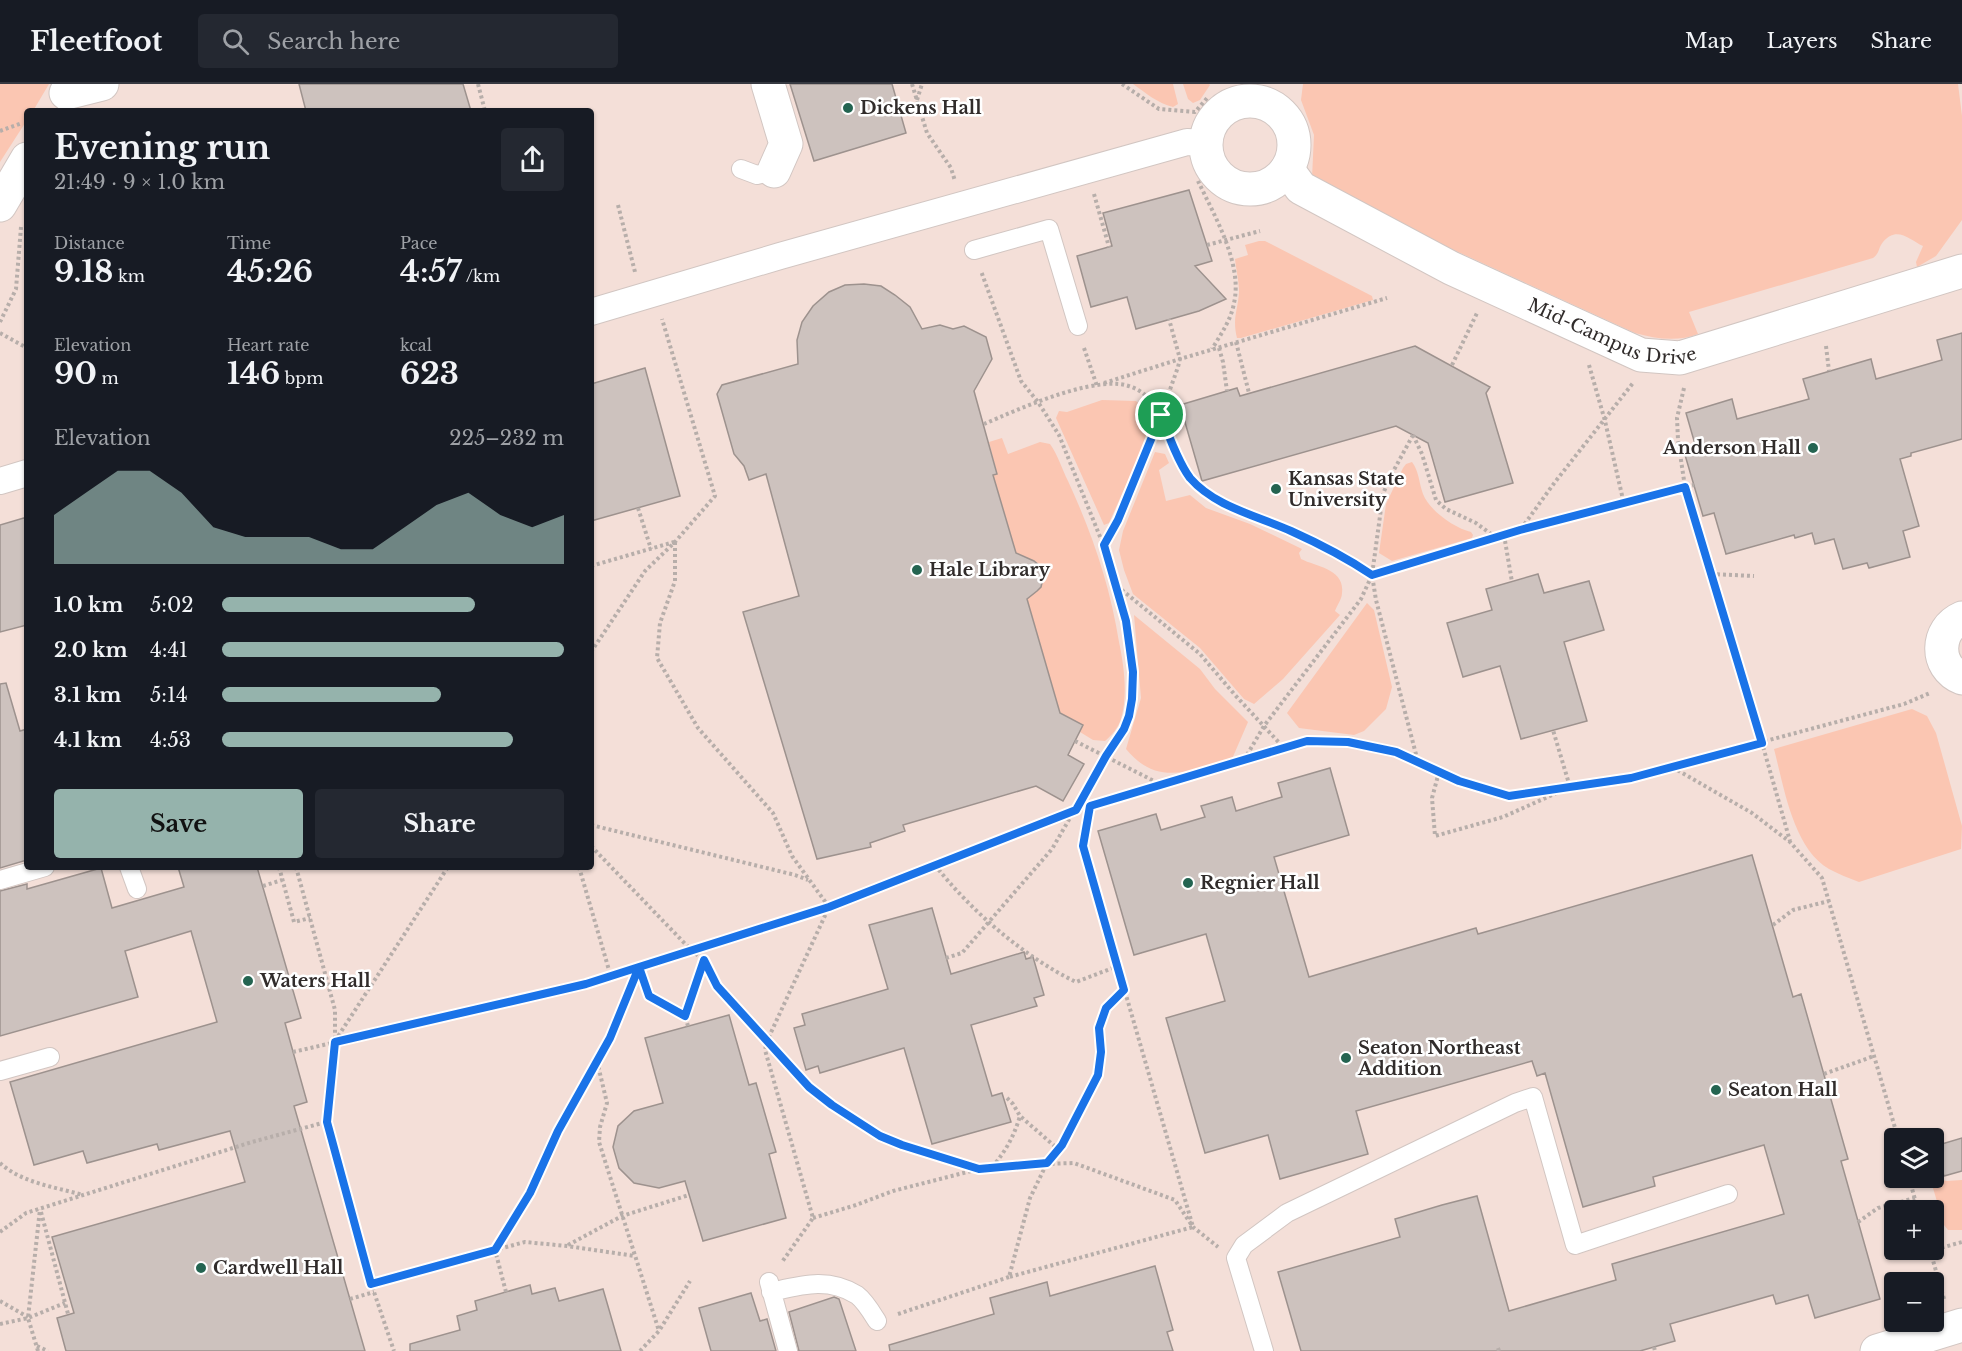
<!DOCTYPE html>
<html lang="en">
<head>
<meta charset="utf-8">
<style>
	body { margin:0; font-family:"Libre Baskerville",serif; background:#242831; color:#f1f3f6; height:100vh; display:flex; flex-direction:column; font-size:22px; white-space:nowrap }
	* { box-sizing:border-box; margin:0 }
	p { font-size:20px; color:#9ea1a6 }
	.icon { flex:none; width:33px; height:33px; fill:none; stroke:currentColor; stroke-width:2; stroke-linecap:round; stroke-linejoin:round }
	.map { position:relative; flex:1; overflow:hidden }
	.details { position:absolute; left:24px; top:24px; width:570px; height:762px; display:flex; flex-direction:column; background:#171b24; border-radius:6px; box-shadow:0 2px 4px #0004 }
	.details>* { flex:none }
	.tools { position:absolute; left:1884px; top:1044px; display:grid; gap:12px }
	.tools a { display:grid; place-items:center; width:60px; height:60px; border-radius:6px; background:#171b24; box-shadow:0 2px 4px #0004; font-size:30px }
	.pin { position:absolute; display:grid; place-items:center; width:51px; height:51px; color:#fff; margin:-26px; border:3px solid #fff; border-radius:50%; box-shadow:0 2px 6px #0007 }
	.round { display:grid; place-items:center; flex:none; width:63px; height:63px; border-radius:6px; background:#242831 }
	.overview { display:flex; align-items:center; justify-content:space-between; height:102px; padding:0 30px }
	h1 { font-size:33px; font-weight:700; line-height:45px }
	.metrics { display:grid; grid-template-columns:repeat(3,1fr); gap:9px; height:102px; padding:6px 30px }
	.metrics div { display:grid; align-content:center }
	.metrics b { font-size:30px; font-weight:700 }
	.metrics small { font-size:16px; font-weight:400 }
	.metrics p { font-size:16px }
	.chart { height:168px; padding:12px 30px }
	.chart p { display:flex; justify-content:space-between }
	.chart svg { width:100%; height:108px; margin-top:6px; fill:#95b3ac; opacity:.7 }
	.action { display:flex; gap:12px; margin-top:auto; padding:12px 30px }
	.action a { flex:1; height:69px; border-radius:6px; background:#95b3ac; color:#111; font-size:24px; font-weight:700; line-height:69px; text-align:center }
	.action a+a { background:#242831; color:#f1f3f6 }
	ul { padding:0 30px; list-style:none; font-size:20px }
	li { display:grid; grid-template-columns:96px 72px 1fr; align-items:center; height:45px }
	li i { height:15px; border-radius:8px; background:#95b3ac }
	header { display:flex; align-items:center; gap:36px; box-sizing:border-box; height:84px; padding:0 30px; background:#171b24; border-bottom:2px solid #363941 }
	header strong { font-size:28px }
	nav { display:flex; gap:33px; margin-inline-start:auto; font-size:21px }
	.search { width:420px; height:54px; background:#242831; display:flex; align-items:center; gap:15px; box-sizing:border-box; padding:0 21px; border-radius:6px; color:#9ea1a6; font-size:22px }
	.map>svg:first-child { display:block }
</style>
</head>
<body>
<header>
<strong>Fleetfoot</strong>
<div class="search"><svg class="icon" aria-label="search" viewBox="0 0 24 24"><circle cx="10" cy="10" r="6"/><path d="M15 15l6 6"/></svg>Search here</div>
<nav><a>Map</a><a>Layers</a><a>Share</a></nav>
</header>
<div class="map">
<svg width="1962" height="1267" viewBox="0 0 1962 1267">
	<rect width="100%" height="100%" fill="#faeee9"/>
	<path fill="#f4dfd8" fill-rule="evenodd" d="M 0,0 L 1962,0 L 1962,1267 L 0,1267 ZM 27,27 L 591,27 L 591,783 L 27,783 ZM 1894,1054 L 1934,1054 L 1934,1094 L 1894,1094 ZM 1894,1126 L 1934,1126 L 1934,1166 L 1894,1166 ZM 1894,1198 L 1934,1198 L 1934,1238 L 1894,1238 Z"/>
	<path fill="#fbc6b2" d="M 0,0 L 49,0 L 33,27 L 27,27 L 27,36 L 0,78 Z
		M 1133,0 L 1173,0 L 1178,20 L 1173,23 C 1157,19 1146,9 1133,0 Z
		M 1183,0 L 1209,0 L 1210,1 L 1200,16 L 1193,19 L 1188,15 Z
		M 1303,0 L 1958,0 L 1962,32 L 1962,136 L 1936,172 L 1917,183 L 1916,178 L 1923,162 C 1910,156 1897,141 1883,158 C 1878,164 1880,169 1873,174 L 1689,228 L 1698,250 C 1678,258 1656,255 1635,249 L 1325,107 L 1312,94 L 1314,51 L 1301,16 Z
		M 1259,157 L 1265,157 L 1372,212 L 1373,216 L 1241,254 L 1237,254 C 1232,234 1238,226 1239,208 C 1239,197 1236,185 1235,175 L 1248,171 L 1245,161 Z
		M 1102,316 L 1136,317 L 1150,331 L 1150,347 L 1109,439 L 1104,441 L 1056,334 L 1059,327 L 1067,328 Z
		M 1002,354 L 1008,370 L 1040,358 L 1050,360 C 1058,371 1062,385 1068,397 C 1092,449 1110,501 1119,558 C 1124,582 1128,611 1121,635 C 1118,644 1112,651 1105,657 L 1093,656 L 1080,648 L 1083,641 L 1060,629 L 1026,512 C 1054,503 1045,468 1018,476 L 993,391 L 997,389 L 989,358 Z
		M 1155,368 L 1165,370 L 1169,379 L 1159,386 L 1166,417 L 1190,411 L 1206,424 L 1250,440 L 1302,465 L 1299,469 L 1301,475 C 1317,483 1345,485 1342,509 C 1342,515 1337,521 1335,527 L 1340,531 L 1283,595 L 1254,620 L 1244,615 L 1200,564 L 1133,510 L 1124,486 L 1119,466 L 1123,447 Z
		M 1412,378 C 1419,387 1419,399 1423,410 C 1429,426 1454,444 1471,448 L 1473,451 L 1472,454 L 1392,477 L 1379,469 L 1386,420 L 1403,384 L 1406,380 Z
		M 1367,519 L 1374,526 L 1392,603 L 1386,625 L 1364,647 L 1354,651 L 1299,644 L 1287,629 Z
		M 1134,531 L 1200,585 L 1215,605 L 1248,638 L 1232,675 C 1191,686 1158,704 1126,665 L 1141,614 Z
		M 1912,625 L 1927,632 L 1936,649 L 1962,742 L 1961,765 L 1859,798 C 1849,794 1838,790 1829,785 C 1793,764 1784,703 1774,665 Z
		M 1930,1094 L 1947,1097 L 1962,1096 L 1962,1146 L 1948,1146 L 1944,1141 Z"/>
	<path fill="#cdc2be" stroke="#9d928e" stroke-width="1.5" d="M 299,0 L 463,0 L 471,27 L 306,27 Z
		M 790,0 L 892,0 L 906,49 L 814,77 Z
		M 1189,106 L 1212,177 L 1195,182 L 1226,215 L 1199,227 L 1136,245 L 1127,213 L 1091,223 L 1077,172 L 1112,162 L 1103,129 Z
		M 864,200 L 881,202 L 895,211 L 910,223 L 922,245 L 940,241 L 953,245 L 964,242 L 986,253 L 992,275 L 974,307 L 997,390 L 993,391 L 1016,469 L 1034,477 L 1040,482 L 1044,490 L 1041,503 L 1037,507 L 1027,515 L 1060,629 L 1083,641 L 1068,671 L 1084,680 L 1063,717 L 1036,702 L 903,741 L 905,747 L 870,759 L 871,763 L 817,775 L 743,528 L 799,512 L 766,390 L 749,396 L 744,382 L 734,370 L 717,310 L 722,301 L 798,280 L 797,256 L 802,238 L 813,222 L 829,208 L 845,201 Z
		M 1962,249 L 1962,355 L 1911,369 L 1911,372 L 1900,375 L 1919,442 L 1903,447 L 1910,473 L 1869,484 L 1867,479 L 1843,485 L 1834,455 L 1815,460 L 1812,449 L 1795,454 L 1794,451 L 1726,470 L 1714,429 L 1703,432 L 1685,371 L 1697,367 L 1686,329 L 1732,315 L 1737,335 L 1809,315 L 1803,295 L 1871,275 L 1876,295 L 1942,276 L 1937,256 Z
		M 1415,262 L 1490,303 L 1486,309 L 1513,399 L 1445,418 L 1428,359 L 1396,342 L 1202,397 L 1180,321 L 1237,304 L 1240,312 Z
		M 645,284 L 680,412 L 591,437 L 591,300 Z
		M 27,433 L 27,541 L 0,548 L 0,441 Z
		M 1538,490 L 1544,509 L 1589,497 L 1604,546 L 1564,558 L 1587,637 L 1521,655 L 1500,582 L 1463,593 L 1447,539 L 1492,526 L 1486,505 Z
		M 6,599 L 20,647 L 27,645 L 27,776 L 0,784 L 0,600 Z
		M 1330,684 L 1349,751 L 1274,773 L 1309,893 L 1476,844 L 1478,850 L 1752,771 L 1793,913 L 1801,910 L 1848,1075 L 1841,1077 L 1880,1215 L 1815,1234 L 1808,1211 L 1776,1220 L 1773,1211 L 1670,1240 L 1675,1257 L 1640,1267 L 1301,1267 L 1278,1188 L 1400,1153 L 1395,1135 L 1442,1121 L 1477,1112 L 1509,1227 L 1616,1196 L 1612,1180 L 1784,1130 L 1764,1061 L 1653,1093 L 1655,1102 L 1583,1123 L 1545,989 L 1537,992 L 1532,977 L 1356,1027 L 1368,1070 L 1280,1095 L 1268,1051 L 1205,1069 L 1166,934 L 1225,917 L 1206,850 L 1134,871 L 1098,747 L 1156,730 L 1161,746 L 1205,733 L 1201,722 L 1232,713 L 1236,727 L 1282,713 L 1278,699 Z
		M 178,783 L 257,783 L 301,934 L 285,939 L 307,1018 L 294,1022 L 365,1267 L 66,1267 L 57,1234 L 74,1229 L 52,1153 L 245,1098 L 230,1047 L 159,1066 L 157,1060 L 87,1079 L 83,1067 L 34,1081 L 10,998 L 217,938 L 191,847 L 125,867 L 138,913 L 0,952 L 0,807 L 27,800 L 27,805 L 101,784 L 112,824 L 184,803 Z
		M 932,824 L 951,890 L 1024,868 L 1026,875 L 1033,873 L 1044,911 L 1034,914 L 1037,922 L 971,941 L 992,1012 L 1002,1009 L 1011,1038 L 932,1060 L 904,964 L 820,989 L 818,982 L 806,986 L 794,944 L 805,941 L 802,930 L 888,905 L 869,841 Z
		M 729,931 L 749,1001 L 756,999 L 776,1068 L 769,1070 L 786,1134 L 703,1157 L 685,1097 L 659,1104 L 634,1099 L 619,1084 L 613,1063 L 618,1042 L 634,1027 L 663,1019 L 645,954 Z
		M 1962,1054 L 1962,1087 L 1944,1092 L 1935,1062 Z
		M 1155,1182 L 1173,1246 L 1167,1248 L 1173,1267 L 890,1267 L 889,1261 L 994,1230 L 990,1214 L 1047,1198 L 1050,1212 Z
		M 530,1201 L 532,1210 L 555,1204 L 559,1217 L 603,1205 L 621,1267 L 410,1267 L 410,1260 L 460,1246 L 457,1232 L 477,1226 L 475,1217 Z
		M 751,1209 L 760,1237 L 767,1235 L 776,1267 L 711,1267 L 699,1224 Z
		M 834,1213 L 839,1215 L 856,1267 L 799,1267 L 789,1228 Z"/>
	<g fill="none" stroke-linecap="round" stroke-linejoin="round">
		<defs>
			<path id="service" d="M 741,85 L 757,91 L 774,87
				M 974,166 L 1049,145 L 1078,242
				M 129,783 L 137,805
				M 0,796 L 45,783
				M 0,987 L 50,973
				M 769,1198 L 788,1267
				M 771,1208 C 802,1201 828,1193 857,1211 C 865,1217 872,1229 877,1237
				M 1264,1267 L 1236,1174 L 1244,1161 L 1287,1129 L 1515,1019 L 1533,1013 L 1575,1161 L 1728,1110"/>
			<path id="pedestrian" d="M 591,228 L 780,172 L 1187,58 L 1206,59
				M 0,397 L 27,389"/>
			<g id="minor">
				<path d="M 768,0 L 786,60 L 774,87"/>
				<path d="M 66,9 L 102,0"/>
				<circle cx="1250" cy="61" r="44"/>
				<path id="s1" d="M 1287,85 L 1301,104 L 1451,184 L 1641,271 L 1680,274 L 1962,187"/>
				<path d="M 0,121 L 27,75"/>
				<path d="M 1962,534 C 1936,545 1934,583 1962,594"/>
				<path d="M 1877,1267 L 1962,1241"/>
			</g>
		</defs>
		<use href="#service" stroke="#d2c6c2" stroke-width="20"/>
		<use href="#pedestrian" stroke="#d2c6c2" stroke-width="28"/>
		<use href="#minor" stroke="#d2c6c2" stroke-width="35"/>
		<path stroke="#b7aeaa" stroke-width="4" stroke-dasharray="3 3" stroke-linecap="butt" d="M 478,0 L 485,27
			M 912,0 L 927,49 L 951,84 L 955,97
			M 1122,0 L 1159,25 L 1195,28 L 1208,13
			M 917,16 L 922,0
			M 0,47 L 22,39
			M 1198,97 C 1214,131 1243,180 1234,219 C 1231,236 1221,250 1212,265
			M 1094,110 L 1109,163
			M 618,121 L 635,188
			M 1207,161 L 1260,147
			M 0,238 L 16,205 L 21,143
			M 0,249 L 27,264
			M 1236,258 L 1249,309
			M 1826,262 L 1829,287
			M 1084,264 L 1097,302
			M 1219,264 L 1223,278 L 1227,307
			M 1452,281 L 1477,229
			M 1589,281 L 1605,337 L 1624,420
			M 1104,299 L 1180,275 L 1387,214
			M 1684,304 L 1677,334 L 1678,356 L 1685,403 L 1762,659 L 1790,757
			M 984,340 C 1019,325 1081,297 1119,300 C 1139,302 1155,316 1163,335 C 1173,360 1182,392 1206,408 C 1226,422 1250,429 1272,439 C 1307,454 1341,470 1372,491
			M 1413,351 L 1389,395 L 1383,410 L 1372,491 L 1376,516 L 1418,678
			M 1413,351 L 1422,370 L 1436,416 L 1446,425 L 1476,439 L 1495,453
			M 638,424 L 651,465
			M 1521,445 L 1555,398 L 1633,299
			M 1504,451 L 1512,498
			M 675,458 L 675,497 L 660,539 L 657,574 L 698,644 L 773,729 L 792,772 L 829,823 L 767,957 L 765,966 L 813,1134 L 782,1178
			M 1105,460 L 1117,436 L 1161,331 L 1178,283 L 1180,275 L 1169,235
			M 591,482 L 674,458
			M 1711,490 L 1754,492
			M 1117,502 L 1200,570 L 1235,611 L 1284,664
			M 591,568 L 645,487 L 675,458 L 715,412 L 662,235
			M 1075,657 L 1160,700
			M 1244,676 L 1264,642 L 1361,515 L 1372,491 L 1520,446 L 1694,401
			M 1672,682 L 1904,620 L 1930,609
			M 1439,688 L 1432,714 L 1435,752 L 1503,733 L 1570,703 L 1553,646
			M 1090,722 L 1083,762 L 1193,1143 L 1009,1193 L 1030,1114 L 1047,1079 L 1062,1061 L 1098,991 L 1101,967 L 1099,944 L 1105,924 L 1124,906
			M 591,741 L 795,791 L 808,796
			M 591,762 L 692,867 L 704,876 L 717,902 L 809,1003 L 832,1021 L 880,1052 L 902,1061 L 979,1085
			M 935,781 C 970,826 1024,873 1076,898 L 1118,882
			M 279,783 L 294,838 L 310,834
			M 296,783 L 335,926 L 335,958 L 326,1038 L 374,1208 L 394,1267
			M 579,783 L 611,893
			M 263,802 L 282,796
			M 1773,841 L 1793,826 L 1829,817
			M 946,874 L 962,869 L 1052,765 L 1106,672 L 1124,645 L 1129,632 L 1132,615 L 1133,588 L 1126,536 L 1109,475 L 1059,351 L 1038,318 L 1021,297 L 981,187
			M 640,884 L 649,912 L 685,932 L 688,942
			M 686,933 L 704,876
			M 335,957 L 448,783
			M 293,968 L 586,900 L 829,823 L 1076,726 L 1307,657 L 1348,658 L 1396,668 L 1459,697 L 1509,712 L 1631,694 L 1672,683 L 1752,729 L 1790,758 L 1822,794 L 1898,1054
			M 597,977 L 607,1019 L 600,1043 L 599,1058 L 659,1247
			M 1824,990 L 1874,972
			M 1007,1014 L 1013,1020 L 1020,1032 L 1058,1065
			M 0,1079 C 22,1099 55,1103 83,1111
			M 992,1083 C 1006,1067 1014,1052 1020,1032
			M 1909,1094 L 1918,1126
			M 41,1128 L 68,1230
			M 813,1134 L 856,1121 L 893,1107 L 979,1085 L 1016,1081 L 1074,1079 L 1175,1116 L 1193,1143 L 1218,1163
			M 1858,1138 L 1878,1124 L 1915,1114
			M 0,1148 L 26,1129 L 252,1058 L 326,1038
			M 568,1161 L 622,1132 L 689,1111
			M 1930,1166 L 1944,1215
			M 1930,1167 L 1962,1158
			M 371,1200 L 495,1166 L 530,1109 L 558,1047 L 610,954 L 639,884
			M 506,1208 L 495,1166 L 525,1158 L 567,1162 L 635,1172
			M 350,1215 L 374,1208
			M 0,1217 L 28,1233
			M 898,1230 L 1009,1193
			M 0,1240 L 28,1234 L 65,1219
			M 37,1262 L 48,1267
			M 1654,1263 L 1655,1267
			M 1498,1264 L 1499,1267
			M 38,1267 L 28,1234 L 40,1125
			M 640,1267 L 659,1247 L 690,1197"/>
		<use href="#service" stroke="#fff" stroke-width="18"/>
		<use href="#pedestrian" stroke="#fff" stroke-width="26"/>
		<use href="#minor" stroke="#fff" stroke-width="33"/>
	</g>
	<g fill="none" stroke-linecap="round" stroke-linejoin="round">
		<defs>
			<path id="route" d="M 1161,331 L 1118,436 L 1104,461 L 1126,537 L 1133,588 L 1132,615 L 1129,632 L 1124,645 L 1106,672 L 1076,726 L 829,823 L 639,883 L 610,954 L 558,1047 L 530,1109 L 495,1166 L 371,1200 L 327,1038 L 335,958 L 586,900 L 639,883 L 649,912 L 685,932 L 704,876 L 717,902 L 809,1003 L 832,1021 L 880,1052 L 902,1061 L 979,1085 L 1047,1079 L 1062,1061 L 1098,991 L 1101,968 L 1099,944 L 1106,924 L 1124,906 L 1083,762 L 1090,722 L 1307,657 L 1348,658 L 1396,668 L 1459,697 L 1509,712 L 1631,694 L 1762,659 L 1685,403 L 1520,446 L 1372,491 C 1347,474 1320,460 1291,447 C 1258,432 1215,423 1190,394 C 1178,378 1168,350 1161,331"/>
		</defs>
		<use href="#route" stroke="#fff" stroke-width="12"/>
		<use href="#route" stroke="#1a73e8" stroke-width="8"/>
	</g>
	<g fill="#246451" stroke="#fff" stroke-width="2">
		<circle cx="848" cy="24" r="6"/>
		<circle cx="1813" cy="364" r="6"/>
		<circle cx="1276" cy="405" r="6"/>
		<circle cx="917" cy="486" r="6"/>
		<circle cx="1188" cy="799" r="6"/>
		<circle cx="248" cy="897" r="6"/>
		<circle cx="1346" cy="974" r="6"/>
		<circle cx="1716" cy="1006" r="6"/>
		<circle cx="201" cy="1184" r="6"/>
	</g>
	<g text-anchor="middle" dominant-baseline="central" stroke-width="5" stroke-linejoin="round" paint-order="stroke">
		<g font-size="18" font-weight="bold" fill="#312c2b" stroke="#fff" text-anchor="start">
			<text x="860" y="24">Dickens Hall</text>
			<text x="1801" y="364" text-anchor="end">Anderson Hall</text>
			<text x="1288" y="395">Kansas State<tspan x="1288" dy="21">University</tspan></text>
			<text x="929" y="486">Hale Library</text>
			<text x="1200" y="799">Regnier Hall</text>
			<text x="260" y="897">Waters Hall</text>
			<text x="1358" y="964">Seaton Northeast<tspan x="1358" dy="21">Addition</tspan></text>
			<text x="1728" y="1006">Seaton Hall</text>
			<text x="213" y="1184">Cardwell Hall</text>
		</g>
		<g font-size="18" fill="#312c2b" stroke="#fff">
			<text stroke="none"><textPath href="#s1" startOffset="369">Mid-Campus Drive</textPath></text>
		</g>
	</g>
</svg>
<div class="tools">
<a><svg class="icon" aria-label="layers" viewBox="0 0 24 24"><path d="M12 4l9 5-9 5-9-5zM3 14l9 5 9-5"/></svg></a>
<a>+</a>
<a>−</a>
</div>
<div class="pin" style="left:1161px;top:331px;background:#1e9e55"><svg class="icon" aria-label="arrive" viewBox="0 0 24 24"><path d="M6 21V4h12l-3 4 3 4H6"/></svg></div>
<section class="details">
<div class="overview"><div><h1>Evening run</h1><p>21:49 · 9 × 1.0 km</p></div><a class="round"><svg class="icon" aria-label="share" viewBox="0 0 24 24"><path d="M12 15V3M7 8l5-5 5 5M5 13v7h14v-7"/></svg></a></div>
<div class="metrics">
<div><p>Distance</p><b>9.18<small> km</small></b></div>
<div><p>Time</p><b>45:26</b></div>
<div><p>Pace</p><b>4:57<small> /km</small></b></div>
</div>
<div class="metrics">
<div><p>Elevation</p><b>90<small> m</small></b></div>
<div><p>Heart rate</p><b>146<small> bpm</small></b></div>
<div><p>kcal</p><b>623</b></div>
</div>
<div class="chart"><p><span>Elevation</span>225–232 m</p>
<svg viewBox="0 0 160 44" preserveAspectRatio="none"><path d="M0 44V24L10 15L20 6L30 6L40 15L50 29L60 33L70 33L80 33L90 38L100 38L110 29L120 20L130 15L140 24L150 29L160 24V44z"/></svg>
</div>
<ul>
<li><b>1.0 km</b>5:02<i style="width:74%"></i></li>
<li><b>2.0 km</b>4:41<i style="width:100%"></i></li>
<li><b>3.1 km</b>5:14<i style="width:64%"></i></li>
<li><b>4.1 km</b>4:53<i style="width:85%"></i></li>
</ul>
<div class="action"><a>Save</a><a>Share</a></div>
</section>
</div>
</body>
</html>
